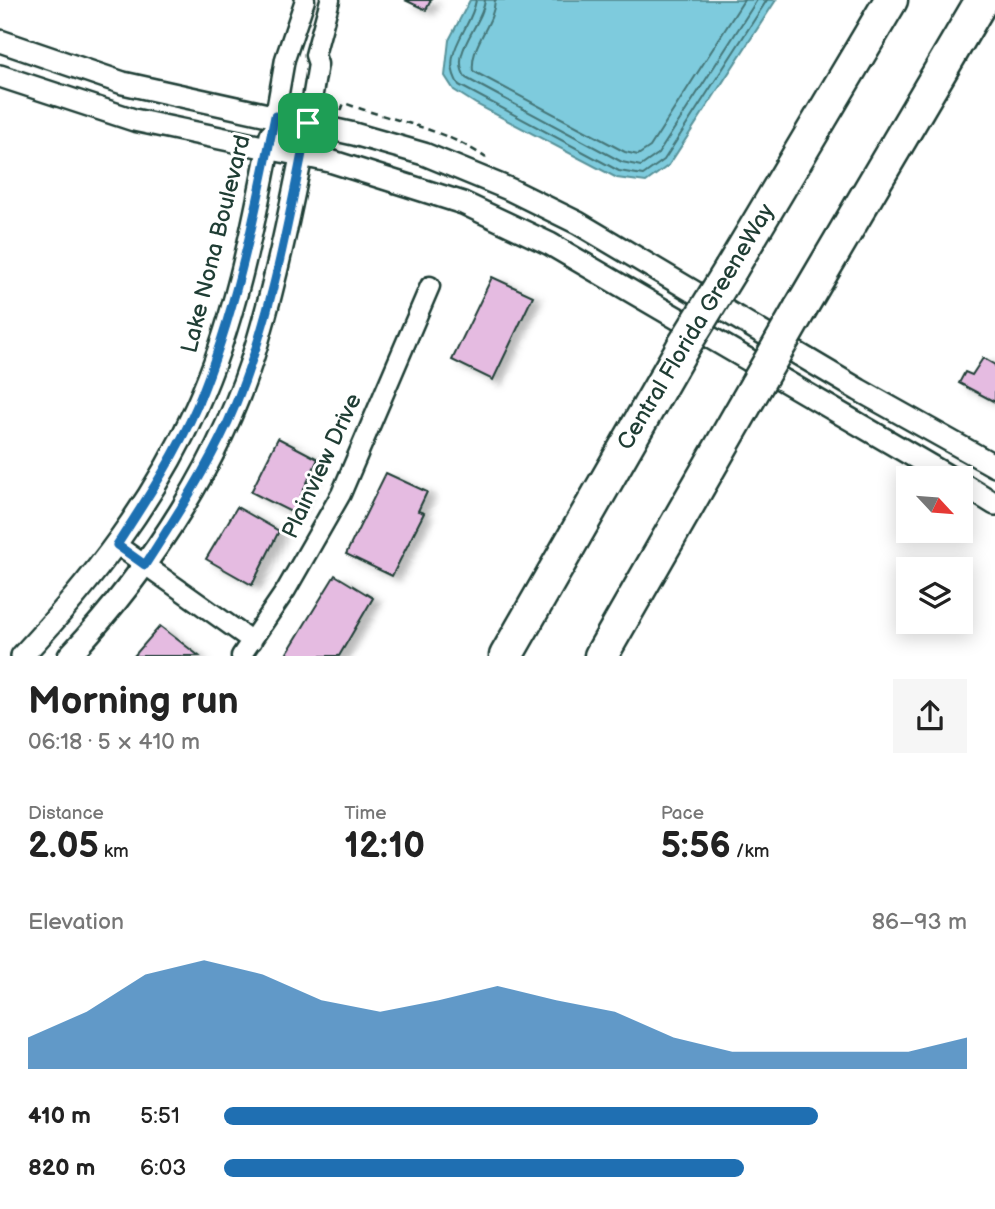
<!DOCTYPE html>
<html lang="en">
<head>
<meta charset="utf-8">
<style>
	body { margin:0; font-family:"Balsamiq Sans",sans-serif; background:#f6f6f6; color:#222; height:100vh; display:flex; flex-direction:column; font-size:26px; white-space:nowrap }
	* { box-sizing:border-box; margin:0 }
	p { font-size:23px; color:#767676 }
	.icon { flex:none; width:38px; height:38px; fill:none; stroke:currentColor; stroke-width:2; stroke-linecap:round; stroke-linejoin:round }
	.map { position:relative; height:656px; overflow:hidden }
	.details { display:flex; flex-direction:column; background:#fff; flex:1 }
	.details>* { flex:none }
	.needle { width:46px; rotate:116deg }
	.tools { position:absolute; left:896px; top:466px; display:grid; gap:14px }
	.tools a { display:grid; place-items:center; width:77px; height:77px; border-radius:0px; background:#fff; box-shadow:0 4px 18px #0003; font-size:35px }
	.pin { position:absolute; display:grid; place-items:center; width:60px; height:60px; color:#fff; margin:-30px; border-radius:14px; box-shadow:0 4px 10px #0006 }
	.round { display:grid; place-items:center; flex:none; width:74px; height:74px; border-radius:0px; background:#f6f6f6 }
	.headline { display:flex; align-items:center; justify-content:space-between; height:119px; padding:0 28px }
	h1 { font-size:38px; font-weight:800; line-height:52px }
	.figures { display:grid; grid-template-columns:repeat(3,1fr); gap:10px; height:119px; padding:7px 28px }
	.figures div { display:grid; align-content:center }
	.figures b { font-size:35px; font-weight:800 }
	.figures small { font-size:19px; font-weight:400 }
	.figures p { font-size:19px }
	.chart { height:196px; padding:14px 28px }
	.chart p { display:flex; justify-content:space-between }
	.chart svg { width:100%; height:126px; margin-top:7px; fill:#1f6fb2; opacity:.7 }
	ul { padding:0 28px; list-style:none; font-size:23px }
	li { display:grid; grid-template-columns:112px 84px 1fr; align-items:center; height:52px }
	li i { height:18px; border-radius:9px; background:#1f6fb2 }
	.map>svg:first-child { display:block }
</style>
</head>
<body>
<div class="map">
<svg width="995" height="656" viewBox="0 0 995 656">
	<defs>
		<filter id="shadow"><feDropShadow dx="8" dy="4.5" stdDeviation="3.5" flood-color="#0004"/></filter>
	</defs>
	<rect width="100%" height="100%" fill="#fff"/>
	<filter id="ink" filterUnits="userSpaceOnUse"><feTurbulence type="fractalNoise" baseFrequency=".0143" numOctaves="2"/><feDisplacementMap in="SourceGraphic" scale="14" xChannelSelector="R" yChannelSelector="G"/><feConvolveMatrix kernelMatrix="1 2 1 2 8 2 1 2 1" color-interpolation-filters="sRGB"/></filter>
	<g filter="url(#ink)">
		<path fill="#7ecbdd" stroke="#589299" stroke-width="2" d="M 470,0 L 776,0 L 669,165 L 646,182 L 617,178 L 476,104 L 454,90 L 445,76 L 449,40 Z"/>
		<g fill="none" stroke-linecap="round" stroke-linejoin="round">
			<path stroke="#457678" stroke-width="2" d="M 476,0 C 472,29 438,54 459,85 L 619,171 L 643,175 L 664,160 L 767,0
				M 485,0 C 483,25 448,53 466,78 L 622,162 L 641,166 L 658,154 L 757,0
				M 495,0 C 494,26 470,44 473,71 L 625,152 L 638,155 L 650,147 L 744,0"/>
		</g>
		<path fill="#e5bbe1" stroke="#1f3d34" stroke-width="2" filter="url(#shadow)" d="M 405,0 L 431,0 L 426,10 Z
			M 492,277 L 533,296 L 493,380 L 452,360 Z
			M 983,358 L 995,365 L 995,402 L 959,383 L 965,372 L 972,375 Z
			M 278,438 L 318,459 L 293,513 L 251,492 Z
			M 386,473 L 427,492 L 418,511 L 424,513 L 392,576 L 346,554 Z
			M 237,507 L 279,531 L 252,585 L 206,559 Z
			M 335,575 L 373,598 L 339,656 L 292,656 L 287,653 Z
			M 160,626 L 199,656 L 134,656 Z"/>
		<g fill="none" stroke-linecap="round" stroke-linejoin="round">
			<defs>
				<path id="minor" d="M 275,116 L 285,59 L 305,0
					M 308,123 L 318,64 L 315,55 L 330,0
					M 117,545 L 252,641
					M 241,656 L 286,590 L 341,494 L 430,286"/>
				<path id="tertiary" d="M 0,41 L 123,83 L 354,134 L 424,154 L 509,189 L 578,223 L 859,390 L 995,466
					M 0,76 L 134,120 L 330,161 L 463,203 L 550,244 L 951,478
					M 961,483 L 995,504
					M 22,656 C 92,581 154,501 196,408 C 235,323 253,227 271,135
					M 69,656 C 152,567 224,458 258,340 C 279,269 293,196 308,123"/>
				<path id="motorway" d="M 731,269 L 891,0
					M 800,309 L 982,0
					M 506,656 L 683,347
					M 601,656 L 757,384"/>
			</defs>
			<use href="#minor" stroke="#1f3d34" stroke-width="23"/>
			<use href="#tertiary" stroke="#1f3d34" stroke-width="26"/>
			<use href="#motorway" stroke="#1f3d34" stroke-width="37"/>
			<path stroke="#1f3d34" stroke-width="2.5" stroke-dasharray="7 5" stroke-linecap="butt" d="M 341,111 L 344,103 C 393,121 444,128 486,158"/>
			<use href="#minor" stroke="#fff" stroke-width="18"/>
			<use href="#tertiary" stroke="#fff" stroke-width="21"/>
			<use href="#motorway" stroke="#fff" stroke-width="32"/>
			<defs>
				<path id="motorway-bridge" d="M 683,347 L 731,269
					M 757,384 L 800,309"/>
			</defs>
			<use href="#motorway-bridge" stroke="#1f3d34" stroke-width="37" stroke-linecap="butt"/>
			<use href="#motorway-bridge" stroke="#fff" stroke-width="32"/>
		</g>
	</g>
	<g fill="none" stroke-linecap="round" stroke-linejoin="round" filter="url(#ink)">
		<defs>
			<path id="route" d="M 275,116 L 308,123 C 288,223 270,328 228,422 C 205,472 175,518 145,565 L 117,545 C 146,500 176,455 197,406 C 236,313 255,214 275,116 Z"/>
		</defs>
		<use href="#route" stroke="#fff" stroke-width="14"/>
		<use href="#route" stroke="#1f6fb2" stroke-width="9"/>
	</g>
	<g text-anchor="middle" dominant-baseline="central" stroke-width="6" stroke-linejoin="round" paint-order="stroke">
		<g font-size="23" fill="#1f3d34" stroke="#fff">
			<text transform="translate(216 244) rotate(-76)">Lake Nona Boulevard</text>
			<text transform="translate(696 327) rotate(-59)">Central Florida GreeneWay</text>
			<text transform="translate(322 466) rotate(-65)">Plainview Drive</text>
		</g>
	</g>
</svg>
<div class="tools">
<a><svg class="needle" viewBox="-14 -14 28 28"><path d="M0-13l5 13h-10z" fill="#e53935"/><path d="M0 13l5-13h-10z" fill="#767676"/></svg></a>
<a><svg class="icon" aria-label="layers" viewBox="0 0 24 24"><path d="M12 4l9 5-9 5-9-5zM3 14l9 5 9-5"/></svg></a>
</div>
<div class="pin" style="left:308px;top:123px;background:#1e9e55"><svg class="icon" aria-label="arrive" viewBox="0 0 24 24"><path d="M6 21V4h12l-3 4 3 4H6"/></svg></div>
</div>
<section class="details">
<div class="headline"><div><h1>Morning run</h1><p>06:18 · 5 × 410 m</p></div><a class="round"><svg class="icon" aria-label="share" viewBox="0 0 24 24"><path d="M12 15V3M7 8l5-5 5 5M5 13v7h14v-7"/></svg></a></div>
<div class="figures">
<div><p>Distance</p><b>2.05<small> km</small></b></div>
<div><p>Time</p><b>12:10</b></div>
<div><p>Pace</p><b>5:56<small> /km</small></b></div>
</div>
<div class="chart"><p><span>Elevation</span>86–93 m</p>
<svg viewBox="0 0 160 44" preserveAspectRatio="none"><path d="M0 44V33L10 24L20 11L30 6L40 11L50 20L60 24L70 20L80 15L90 20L100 24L110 33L120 38L130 38L140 38L150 38L160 33V44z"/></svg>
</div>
<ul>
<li><b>410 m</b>5:51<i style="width:80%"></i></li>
<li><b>820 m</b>6:03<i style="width:70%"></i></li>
</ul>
</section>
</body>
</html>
